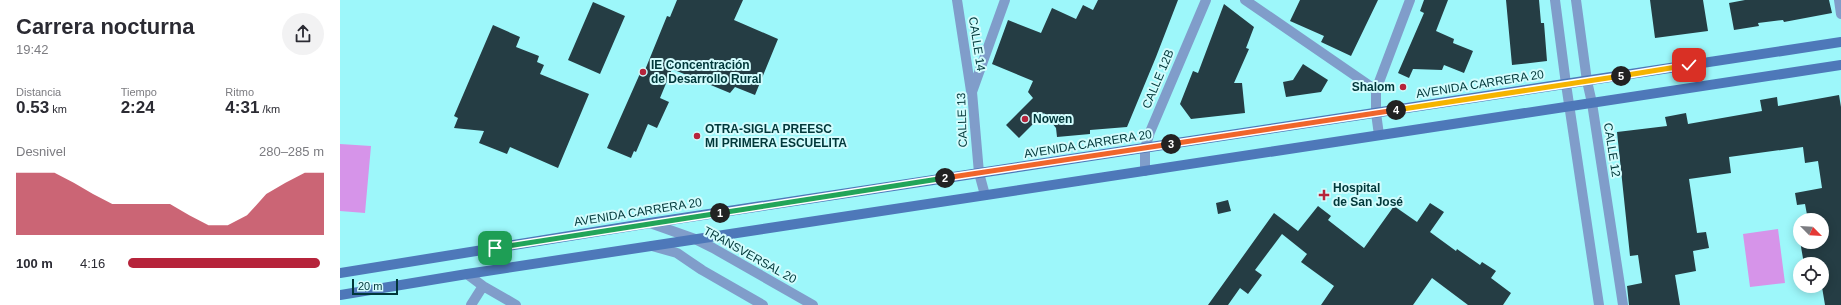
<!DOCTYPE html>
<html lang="es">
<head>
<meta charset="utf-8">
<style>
	body { margin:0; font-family:Arial,sans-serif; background:#f2f2f3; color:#2b2b33; height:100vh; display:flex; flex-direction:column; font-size:15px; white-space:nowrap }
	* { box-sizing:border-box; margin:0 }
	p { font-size:13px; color:#7c7c81 }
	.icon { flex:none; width:22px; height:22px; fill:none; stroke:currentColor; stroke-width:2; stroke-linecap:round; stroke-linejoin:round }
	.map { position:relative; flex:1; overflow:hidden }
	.sheet { display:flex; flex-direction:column; background:#fff; width:340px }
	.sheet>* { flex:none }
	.needle { width:26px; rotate:114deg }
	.tools { position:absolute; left:1453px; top:213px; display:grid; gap:8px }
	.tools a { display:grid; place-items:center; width:36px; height:36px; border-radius:50%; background:#fff; box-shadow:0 2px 10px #0003; font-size:20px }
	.scale { position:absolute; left:12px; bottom:10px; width:46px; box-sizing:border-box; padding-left:4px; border:2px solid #003739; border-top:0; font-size:11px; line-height:14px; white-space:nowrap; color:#003739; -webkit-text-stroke:3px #d2fcfd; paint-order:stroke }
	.pin { position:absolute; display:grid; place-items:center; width:34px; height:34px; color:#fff; margin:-17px; border-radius:8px; box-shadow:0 2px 6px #0006 }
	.km { position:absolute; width:20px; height:20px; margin:-10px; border-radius:50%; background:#222; color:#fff; font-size:11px; line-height:20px; text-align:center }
	.round { display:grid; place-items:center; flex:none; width:42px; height:42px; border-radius:21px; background:#f2f2f3 }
	.summary { display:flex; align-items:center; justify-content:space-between; height:68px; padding:0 16px }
	h1 { font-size:22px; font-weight:700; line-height:30px }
	.metrics { display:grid; grid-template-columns:repeat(3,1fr); gap:6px; height:68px; padding:4px 16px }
	.metrics div { display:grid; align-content:center }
	.metrics b { font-size:17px; font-weight:700 }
	.metrics small { font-size:11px; font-weight:400 }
	.metrics p { font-size:11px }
	.chart { height:112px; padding:8px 16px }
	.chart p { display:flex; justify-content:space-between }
	.chart svg { width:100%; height:72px; margin-top:4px; fill:#b6243b; opacity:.7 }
	ul { padding:0 16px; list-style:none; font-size:13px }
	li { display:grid; grid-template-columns:64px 48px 1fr; align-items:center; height:30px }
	li i { height:10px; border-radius:5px; background:#b6243b }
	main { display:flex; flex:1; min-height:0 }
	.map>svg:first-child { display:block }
</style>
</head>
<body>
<main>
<section class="sheet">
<div class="summary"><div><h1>Carrera nocturna</h1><p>19:42</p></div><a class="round"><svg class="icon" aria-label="share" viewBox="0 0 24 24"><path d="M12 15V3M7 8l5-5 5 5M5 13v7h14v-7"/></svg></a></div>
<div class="metrics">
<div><p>Distancia</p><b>0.53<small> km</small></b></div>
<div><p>Tiempo</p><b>2:24</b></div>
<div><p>Ritmo</p><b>4:31<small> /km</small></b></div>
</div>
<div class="chart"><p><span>Desnivel</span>280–285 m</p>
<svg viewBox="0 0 160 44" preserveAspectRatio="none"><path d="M0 44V6L10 6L20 6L30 12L40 19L50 25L60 25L70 25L80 25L90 32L100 38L110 38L120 32L130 19L140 12L150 6L160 6V44z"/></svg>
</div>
<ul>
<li><b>100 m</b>4:16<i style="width:98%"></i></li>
</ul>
</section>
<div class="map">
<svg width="1501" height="305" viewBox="0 0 1501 305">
	<rect width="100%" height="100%" fill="#9df7fa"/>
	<path fill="#d694e9" d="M 0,144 L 31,146 L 25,213 L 0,211 Z
		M 1438,229 L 1445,283 L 1410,287 L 1403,234 Z"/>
	<path fill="#253d44" d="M 337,0 L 403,0 L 394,20 L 438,39 L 415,95 L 395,87 L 390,93 L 332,69 L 320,98 L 329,102 L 317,128 L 308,124 L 296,152 L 294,151 L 291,158 L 267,148 L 302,69 L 305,70 L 327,16 L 330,17 Z
		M 758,0 L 838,0 L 816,57 L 787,127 L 750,130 L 750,134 L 717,137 L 716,128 L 704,113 L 679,138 L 666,125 L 693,98 L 688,92 L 693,81 L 652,64 L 668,20 L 701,33 L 712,8 L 736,19 L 743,5 L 753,10 Z
		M 960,0 L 1038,0 L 1011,56 L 981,42 L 984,36 L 950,21 Z
		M 1084,0 L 1108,0 L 1096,31 L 1114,39 L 1113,43 L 1133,51 L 1124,73 L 1104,65 L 1102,70 L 1073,69 L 1069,78 L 1058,73 L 1084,13 L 1080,11 Z
		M 1166,0 L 1199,0 L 1201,23 L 1204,23 L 1207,61 L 1172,65 Z
		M 1310,0 L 1363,0 L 1368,31 L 1315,38 Z
		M 1405,0 L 1489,0 L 1492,13 L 1444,22 L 1443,20 L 1418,23 L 1419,26 L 1394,30 L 1389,3 Z
		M 253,2 L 285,16 L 260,74 L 228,60 Z
		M 884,4 L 914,27 L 906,48 L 909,49 L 894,83 L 902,83 L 905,113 L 851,119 L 840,104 L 853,71 L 858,73 Z
		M 153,25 L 180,37 L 176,47 L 199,56 L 197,62 L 204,65 L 200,74 L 249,94 L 218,168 L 170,147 L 167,154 L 139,143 L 144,131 L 114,128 L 118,118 L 114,116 Z
		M 963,64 L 988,80 L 981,92 L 946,97 L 943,82 L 953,80 Z
		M 1499,95 L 1501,107 L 1501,305 L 1485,305 L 1482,287 L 1482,264 L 1464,264 L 1460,241 L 1482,242 L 1482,220 L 1468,220 L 1465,204 L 1457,205 L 1455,193 L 1482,188 L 1478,161 L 1465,163 L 1463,147 L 1389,157 L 1391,173 L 1349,179 L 1357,233 L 1366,232 L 1369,248 L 1353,251 L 1356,271 L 1335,275 L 1340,305 L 1289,305 L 1287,286 L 1302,283 L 1298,255 L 1290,256 L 1277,132 L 1327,126 L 1325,117 L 1346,113 L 1348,124 L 1422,111 L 1420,100 L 1437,97 L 1438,106 Z
		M 888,200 L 891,211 L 878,214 L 876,203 Z
		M 1090,203 L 1104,212 L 1090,232 L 1116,251 L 1117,249 L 1140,265 L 1142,262 L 1156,271 L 1151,278 L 1171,293 L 1163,305 L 1128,305 L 1092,278 L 1073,305 L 981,305 L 994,286 L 961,262 L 967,254 L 942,234 L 915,270 L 922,275 L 908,294 L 900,288 L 888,305 L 868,305 L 934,213 L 958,231 L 978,206 L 991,216 L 988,220 L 1024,248 L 1054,206 L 1077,222 Z"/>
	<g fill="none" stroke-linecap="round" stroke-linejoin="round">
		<path stroke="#809dca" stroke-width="10" d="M 617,0 L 631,91
			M 905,0 L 1036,90
			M 1215,0 L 1226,84
			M 1236,0 L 1247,81
			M 1499,0 L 1501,14
			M 1039,135 L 1036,113 L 1036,90 L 1070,0
			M 805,171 L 805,148 L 810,132 L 866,0
			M 645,195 L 639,173 L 632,92 L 665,0
			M 127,274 L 143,286 L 176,305
			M 131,305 L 143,286"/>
		<path stroke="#809dca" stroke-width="10" d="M 1247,81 L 1252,103 L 1283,305
			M 1226,84 L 1259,305
			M 310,223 L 355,239 L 373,248 L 473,305
			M 312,246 L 337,253 L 362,270 L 423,305"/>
		<path stroke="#4e78b9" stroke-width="10" d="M 0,273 L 310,223 L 1501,42
			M 0,295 L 127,274 L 1501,65"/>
	</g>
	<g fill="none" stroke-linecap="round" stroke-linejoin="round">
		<defs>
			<path id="split-1" d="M 155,248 L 380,213"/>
			<path id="split-2" d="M 380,213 L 605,178"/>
			<path id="split-3" d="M 605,178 L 831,144"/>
			<path id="split-4" d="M 831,144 L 1056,110"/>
			<path id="split-5" d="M 1056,110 L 1281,76"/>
			<path id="split-6" d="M 1281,76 L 1349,65"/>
		</defs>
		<use href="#split-1" stroke="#fff" stroke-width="8"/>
		<use href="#split-2" stroke="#fff" stroke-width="8"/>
		<use href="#split-3" stroke="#fff" stroke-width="8"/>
		<use href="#split-4" stroke="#fff" stroke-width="8"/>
		<use href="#split-5" stroke="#fff" stroke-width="8"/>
		<use href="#split-6" stroke="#fff" stroke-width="8"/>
		<use href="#split-1" stroke="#22a559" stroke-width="5"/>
		<use href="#split-2" stroke="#22a559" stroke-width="5"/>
		<use href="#split-3" stroke="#f0652b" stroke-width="5"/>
		<use href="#split-4" stroke="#f0652b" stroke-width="5"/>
		<use href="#split-5" stroke="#f5b400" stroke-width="5"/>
		<use href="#split-6" stroke="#f5b400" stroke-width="5"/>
	</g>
	<g fill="#b6243b" stroke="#d2fcfd" stroke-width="1.5">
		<circle cx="303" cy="72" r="4"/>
		<circle cx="1063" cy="87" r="4"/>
		<circle cx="685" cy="119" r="4"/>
		<circle cx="357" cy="136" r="4"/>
		<path d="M982 189h4v4h4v4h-4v4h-4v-4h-4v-4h4z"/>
	</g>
	<g text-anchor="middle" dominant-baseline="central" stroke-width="4" stroke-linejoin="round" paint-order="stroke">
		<g font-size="12" fill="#003739" stroke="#d2fcfd">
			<text transform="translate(637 44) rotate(81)">CALLE 14</text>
			<text transform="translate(818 79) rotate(-67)">CALLE 12B</text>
			<text transform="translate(1140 84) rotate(-9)">AVENIDA CARRERA 20</text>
			<text transform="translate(622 120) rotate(-92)">CALLE 13</text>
			<text transform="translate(748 144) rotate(-9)">AVENIDA CARRERA 20</text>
			<text transform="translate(1272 150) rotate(81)">CALLE 12</text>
			<text transform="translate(298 212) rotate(-9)">AVENIDA CARRERA 20</text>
			<text transform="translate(410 255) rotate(29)">TRANSVERSAL 20</text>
		</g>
		<g font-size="12" font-weight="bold" fill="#003739" stroke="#d2fcfd" text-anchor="start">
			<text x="311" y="65">IE Concentración<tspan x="311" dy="14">de Desarrollo Rural</tspan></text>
			<text x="1055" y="87" text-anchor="end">Shalom</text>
			<text x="693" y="119">Nowen</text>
			<text x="365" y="129">OTRA-SIGLA PREESC<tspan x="365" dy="14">MI PRIMERA ESCUELITA</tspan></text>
			<text x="993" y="188">Hospital<tspan x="993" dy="14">de San José</tspan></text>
		</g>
	</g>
</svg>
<div class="tools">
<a><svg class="needle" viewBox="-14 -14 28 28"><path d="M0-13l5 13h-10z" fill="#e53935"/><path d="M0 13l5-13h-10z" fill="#7c7c81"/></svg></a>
<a><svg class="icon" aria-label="locate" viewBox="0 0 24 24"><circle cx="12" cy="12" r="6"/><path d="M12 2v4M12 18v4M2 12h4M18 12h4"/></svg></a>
</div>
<div class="scale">20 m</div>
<div class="pin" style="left:155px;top:248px;background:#1e9e55"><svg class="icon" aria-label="arrive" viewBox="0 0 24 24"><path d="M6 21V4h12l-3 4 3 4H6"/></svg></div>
<div class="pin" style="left:1349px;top:65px;background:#d93025"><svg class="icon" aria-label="check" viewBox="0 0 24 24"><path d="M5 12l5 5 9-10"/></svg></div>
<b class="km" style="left:380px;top:213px">1</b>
<b class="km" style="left:605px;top:178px">2</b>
<b class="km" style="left:831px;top:144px">3</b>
<b class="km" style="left:1056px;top:110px">4</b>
<b class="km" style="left:1281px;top:76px">5</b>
</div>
</main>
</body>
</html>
